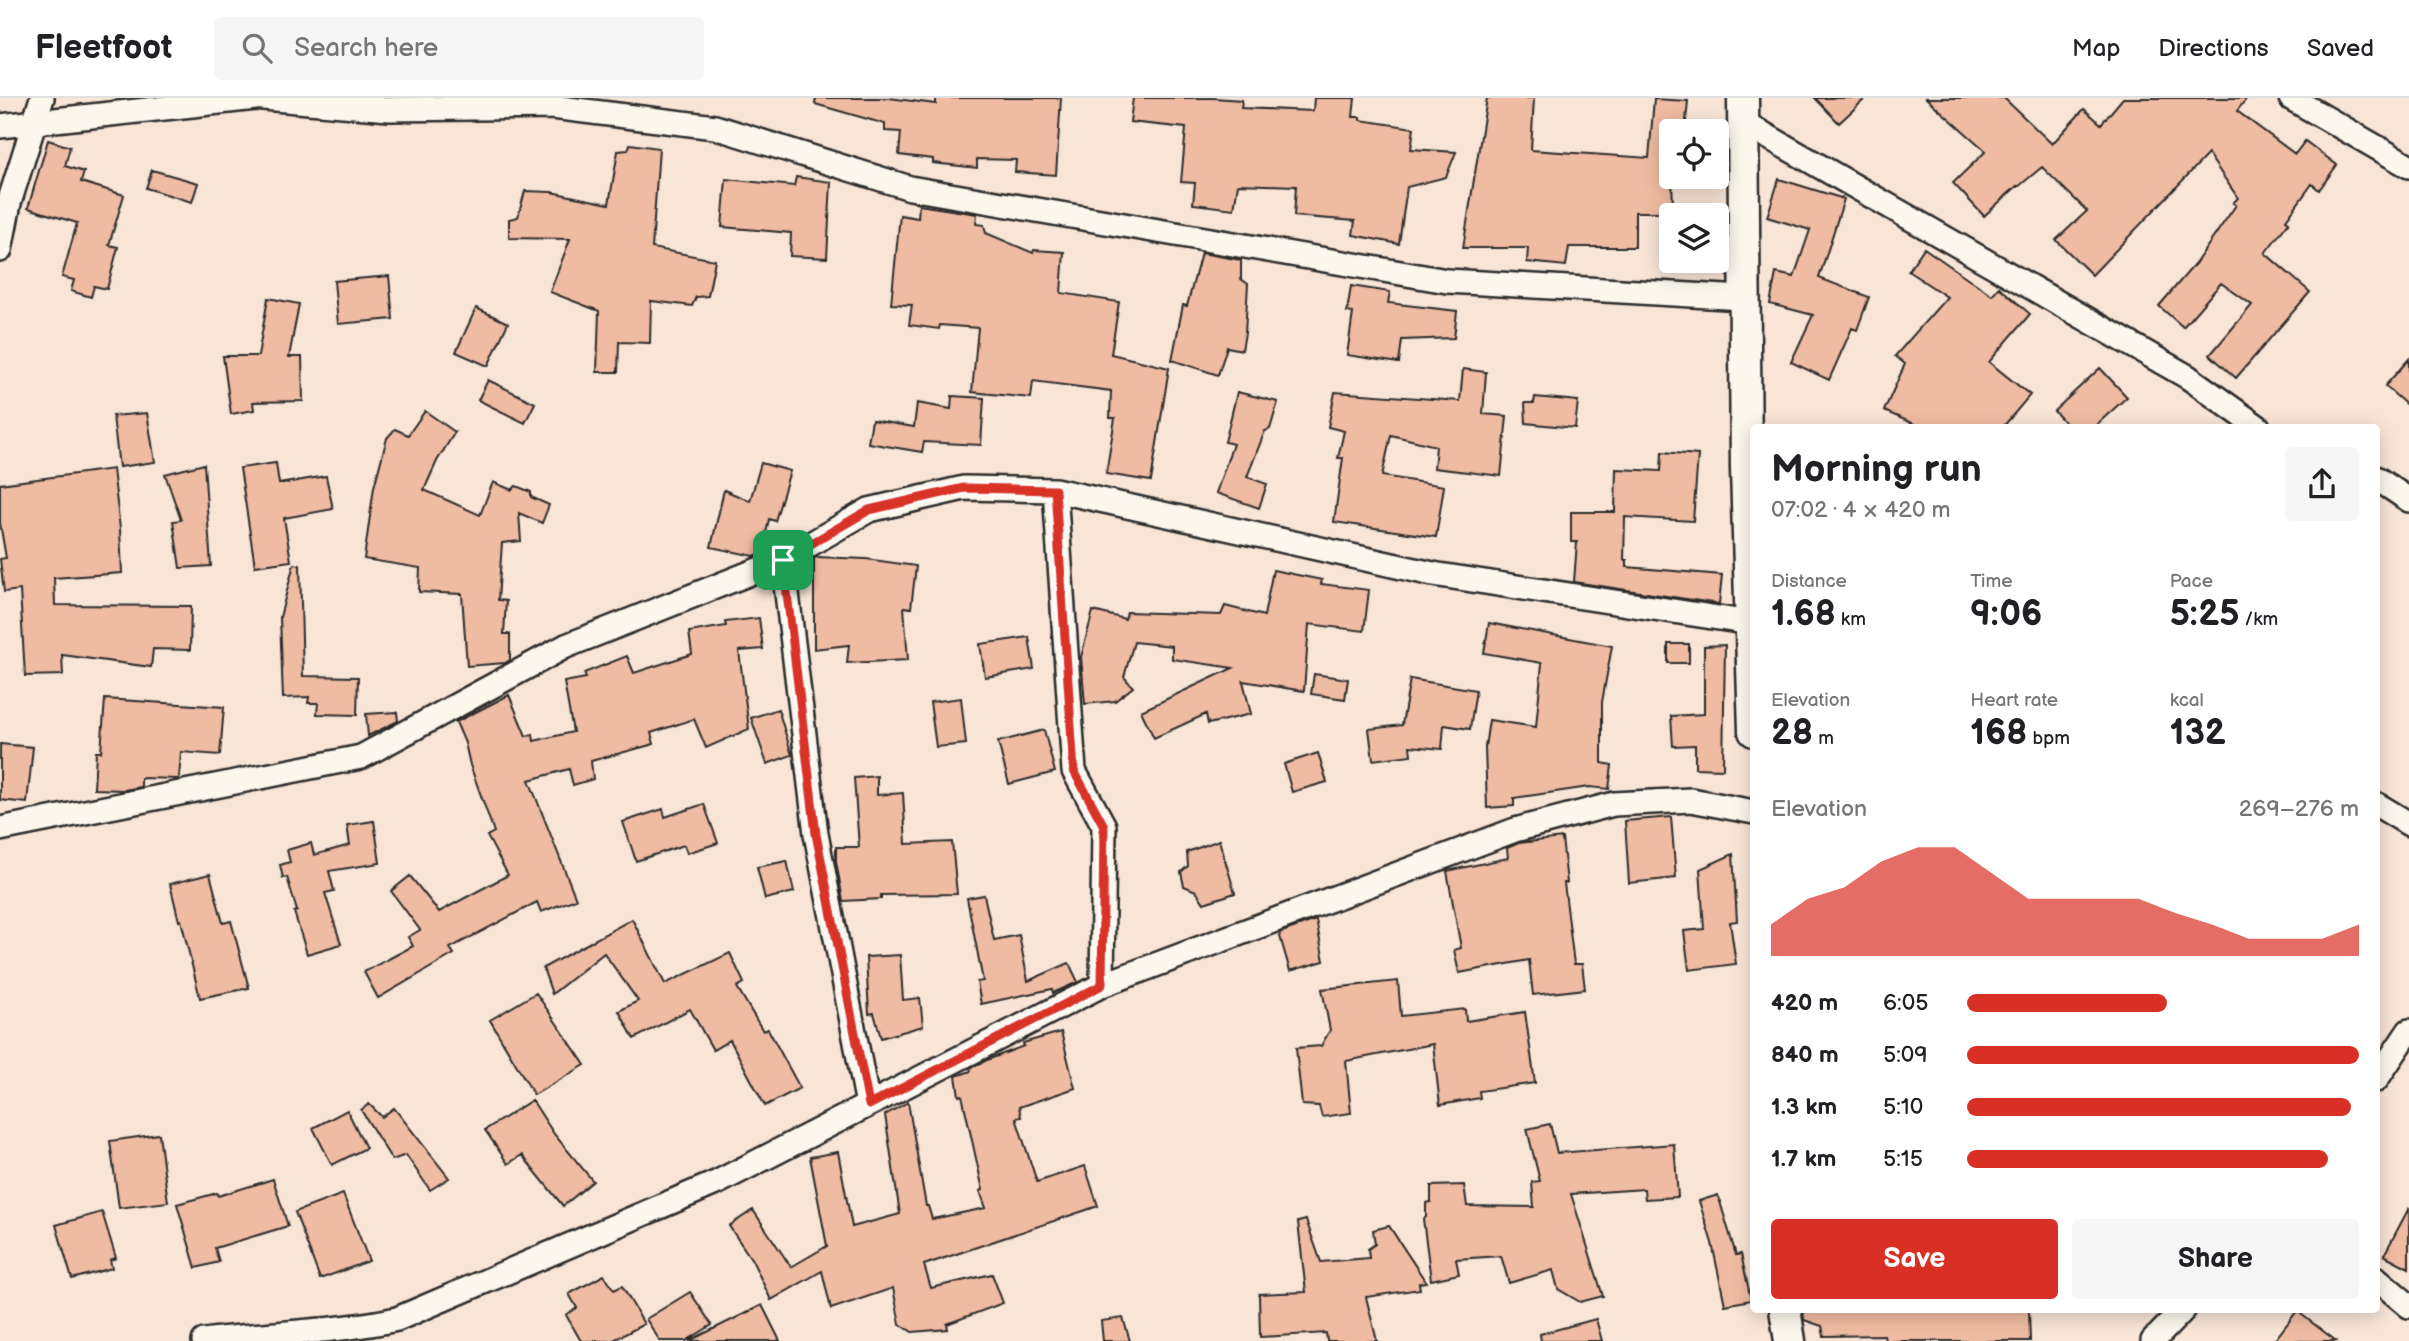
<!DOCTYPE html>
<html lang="en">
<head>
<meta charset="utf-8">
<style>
	body { margin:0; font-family:"Balsamiq Sans",sans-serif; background:#f6f6f6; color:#202124; height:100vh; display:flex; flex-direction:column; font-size:26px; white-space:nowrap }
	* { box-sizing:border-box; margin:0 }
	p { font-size:23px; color:#757577 }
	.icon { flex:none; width:38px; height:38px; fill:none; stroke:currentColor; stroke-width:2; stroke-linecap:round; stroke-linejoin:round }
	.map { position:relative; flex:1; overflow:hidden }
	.drawer { position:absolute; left:1750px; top:326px; width:630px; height:889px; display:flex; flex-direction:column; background:#fff; border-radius:7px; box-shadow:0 4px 18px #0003 }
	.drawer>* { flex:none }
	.fabs { position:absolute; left:1659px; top:21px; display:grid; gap:14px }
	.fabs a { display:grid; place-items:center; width:70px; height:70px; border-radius:7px; background:#fff; box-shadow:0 4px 18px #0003; font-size:35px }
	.pin { position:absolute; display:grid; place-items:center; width:60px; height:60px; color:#fff; margin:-30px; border-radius:14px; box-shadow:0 4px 10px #0006 }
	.round { display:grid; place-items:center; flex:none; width:74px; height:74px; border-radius:7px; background:#f6f6f6 }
	.headline { display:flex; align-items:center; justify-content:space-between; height:119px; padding:0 21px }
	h1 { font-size:38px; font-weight:700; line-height:52px }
	.figures { display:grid; grid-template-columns:repeat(3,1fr); gap:10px; height:119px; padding:7px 21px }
	.figures div { display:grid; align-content:center }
	.figures b { font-size:35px; font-weight:700 }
	.figures small { font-size:19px; font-weight:400 }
	.figures p { font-size:19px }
	.chart { height:196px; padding:14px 21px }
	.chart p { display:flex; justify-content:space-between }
	.chart svg { width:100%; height:126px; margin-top:7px; fill:#d93025; opacity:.7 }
	.button { display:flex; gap:14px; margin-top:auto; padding:14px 21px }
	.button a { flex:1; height:80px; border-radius:7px; background:#d93025; color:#fff; font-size:28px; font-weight:700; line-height:80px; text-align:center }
	.button a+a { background:#f6f6f6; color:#202124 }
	ul { padding:0 21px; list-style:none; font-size:23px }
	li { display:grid; grid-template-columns:112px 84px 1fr; align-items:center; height:52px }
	li i { height:18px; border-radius:9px; background:#d93025 }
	header { display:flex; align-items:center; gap:42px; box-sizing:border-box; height:98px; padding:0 35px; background:#fff; border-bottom:2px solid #e0e0e0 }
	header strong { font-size:33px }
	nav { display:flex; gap:38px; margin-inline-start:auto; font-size:24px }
	.search { width:490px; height:63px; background:#f6f6f6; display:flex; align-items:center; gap:18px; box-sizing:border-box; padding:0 24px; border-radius:7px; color:#757577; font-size:26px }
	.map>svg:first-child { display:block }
</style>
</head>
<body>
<header>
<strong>Fleetfoot</strong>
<div class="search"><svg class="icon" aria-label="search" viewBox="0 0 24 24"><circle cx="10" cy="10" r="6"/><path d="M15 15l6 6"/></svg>Search here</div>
<nav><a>Map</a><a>Directions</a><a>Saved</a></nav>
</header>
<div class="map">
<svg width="2409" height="1243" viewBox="0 0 2409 1243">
	<rect width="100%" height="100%" fill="#f8e5d6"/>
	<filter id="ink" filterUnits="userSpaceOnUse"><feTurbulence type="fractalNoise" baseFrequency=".0143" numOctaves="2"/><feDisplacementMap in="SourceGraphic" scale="14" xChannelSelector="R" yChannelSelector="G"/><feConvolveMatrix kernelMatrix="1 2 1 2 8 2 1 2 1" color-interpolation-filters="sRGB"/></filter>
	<g filter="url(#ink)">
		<path fill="#f0bba3" stroke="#2b2b2b" stroke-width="2" d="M 816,0 L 889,0 L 936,6 L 936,0 L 1061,0 L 1056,77 L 1015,74 L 1016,62 L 977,61 L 977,70 L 933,65 L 933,61 L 899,57 L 901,34 L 885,33 L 885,26 L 815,6 Z
			M 1133,0 L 1213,0 L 1242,2 L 1241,10 L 1313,13 L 1314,0 L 1355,0 L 1353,19 L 1360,19 L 1360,22 L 1414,30 L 1411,51 L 1456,54 L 1446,79 L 1407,89 L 1399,146 L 1353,137 L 1355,123 L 1294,118 L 1296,88 L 1238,86 L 1234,111 L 1193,106 L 1195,85 L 1181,84 L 1186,30 L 1130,24 Z
			M 1487,0 L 1534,0 L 1531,52 L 1649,60 L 1654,1 L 1688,3 L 1685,33 L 1671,33 L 1673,114 L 1635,114 L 1635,149 L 1569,149 L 1566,168 L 1527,164 L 1528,150 L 1463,150 Z
			M 1815,0 L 1866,0 L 1839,25 Z
			M 1926,0 L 2004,0 L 2052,46 L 2084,11 L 2101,26 L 2123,0 L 2247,0 L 2237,13 L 2295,56 L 2305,43 L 2337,67 L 2319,92 L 2312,86 L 2286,122 L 2289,124 L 2265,155 L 2310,194 L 2236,280 L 2210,257 L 2252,207 L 2221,185 L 2183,229 L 2159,208 L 2195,166 L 2236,107 L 2233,105 L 2238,100 L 2208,56 L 2092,177 L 2056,142 L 2087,113 L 2042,69 L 2018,89 L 2017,88 L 1984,118 L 1953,85 L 1986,53 Z
			M 48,42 L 70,49 L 65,68 L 84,74 L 81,84 L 124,97 L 109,147 L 118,149 L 107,191 L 94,188 L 91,199 L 71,193 L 74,182 L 62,179 L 77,125 L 28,110 Z
			M 630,46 L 659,50 L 652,150 L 715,162 L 708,198 L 696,199 L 692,208 L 651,203 L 650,245 L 619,244 L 618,274 L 597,274 L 599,213 L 550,194 L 570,141 L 509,140 L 509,121 L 518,119 L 525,93 L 551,94 L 609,106 L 618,53 L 628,52 Z
			M 152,72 L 198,85 L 192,104 L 146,90 Z
			M 796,79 L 831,84 L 827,160 L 790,158 L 791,135 L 722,129 L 726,81 L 794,88 Z
			M 1779,81 L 1844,101 L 1819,180 L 1869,199 L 1857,232 L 1852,230 L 1829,282 L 1791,264 L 1813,217 L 1770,206 L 1776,175 L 1794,179 L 1810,132 L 1767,119 Z
			M 919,107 L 977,116 L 976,126 L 984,127 L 986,135 L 1033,155 L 1034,152 L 1064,154 L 1061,195 L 1119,204 L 1111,256 L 1169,270 L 1151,383 L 1106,376 L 1115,320 L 1110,320 L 1111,293 L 1033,283 L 1031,300 L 972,294 L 978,230 L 940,227 L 939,231 L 909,227 L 912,207 L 891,206 L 900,117 L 918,120 Z
			M 1924,150 L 1992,197 L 1999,189 L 2030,216 L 1989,264 L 2030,297 L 2003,329 L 1921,329 L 1884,313 L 1905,266 L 1895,258 L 1947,199 L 1908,173 Z
			M 1201,155 L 1241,162 L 1241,181 L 1248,186 L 1245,235 L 1242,252 L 1227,249 L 1218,277 L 1172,262 L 1183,207 L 1187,208 Z
			M 389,178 L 393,221 L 338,226 L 334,183 Z
			M 1351,188 L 1390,194 L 1388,205 L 1457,213 L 1454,240 L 1402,242 L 1399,265 L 1347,257 L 1353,215 L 1347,214 Z
			M 268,200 L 299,206 L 289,259 L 302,259 L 303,303 L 253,304 L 254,312 L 231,316 L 223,258 L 258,258 Z
			M 476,210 L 508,225 L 488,268 L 456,254 Z
			M 2409,261 L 2409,309 L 2385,288 Z
			M 2100,270 L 2127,299 L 2094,329 L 2069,329 L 2054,313 Z
			M 1463,271 L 1486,274 L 1483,316 L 1507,318 L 1501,378 L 1434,370 L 1436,348 L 1391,337 L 1382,378 L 1444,388 L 1436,439 L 1334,424 L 1343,360 L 1338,360 L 1344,333 L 1328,329 L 1335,294 L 1460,303 Z
			M 488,282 L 535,305 L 525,325 L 478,302 Z
			M 1237,294 L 1278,304 L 1270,331 L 1265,333 L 1247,379 L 1267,386 L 1259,410 L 1216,395 L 1233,346 L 1225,344 Z
			M 952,298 L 984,300 L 981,347 L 924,344 L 922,354 L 868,345 L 872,322 L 914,329 L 917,305 L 951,311 Z
			M 1535,299 L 1578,303 L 1575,330 L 1526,325 L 1525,305 L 1534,305 Z
			M 425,313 L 455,334 L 437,363 L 424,392 L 480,417 L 493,384 L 512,392 L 516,388 L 531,394 L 531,399 L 549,407 L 542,425 L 519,415 L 521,443 L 502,445 L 498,502 L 506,503 L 504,536 L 510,536 L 510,562 L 505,565 L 467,568 L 462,496 L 419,494 L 420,470 L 364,461 L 374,389 L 387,340 L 395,331 L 408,337 Z
			M 147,315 L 155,364 L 119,369 L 113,318 Z
			M 1662,354 L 1698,357 L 1693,423 L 1625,419 L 1624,462 L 1627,462 L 1627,469 L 1722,477 L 1719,506 L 1574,484 L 1577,444 L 1571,444 L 1571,414 L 1615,414 L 1616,371 L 1661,373 Z
			M 276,365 L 279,386 L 326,378 L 333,411 L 284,420 L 291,463 L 255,468 L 240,370 Z
			M 761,365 L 790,373 L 775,423 L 769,421 L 762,455 L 754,458 L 711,449 L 724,392 L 750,403 Z
			M 204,366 L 211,468 L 180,470 L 173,423 L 181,422 L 165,376 Z
			M 113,371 L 120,431 L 122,475 L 54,480 L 55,507 L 191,508 L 190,552 L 153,551 L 151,569 L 62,557 L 63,577 L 25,578 L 20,492 L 4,494 L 0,461 L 6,460 L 0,425 L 0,386 Z
			M 816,459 L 866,461 L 916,468 L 911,510 L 904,509 L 908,562 L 847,565 L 849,547 L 814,551 L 814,460 Z
			M 294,466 L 300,467 L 303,578 L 358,579 L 357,617 L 317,616 L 318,605 L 308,605 L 309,599 L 283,600 L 280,519 Z
			M 1273,472 L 1322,482 L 1321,486 L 1369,492 L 1364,533 L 1309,526 L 1304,593 L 1243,583 L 1251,616 L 1208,626 L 1206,616 L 1154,640 L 1141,613 L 1233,570 L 1172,561 L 1172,548 L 1134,544 L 1124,579 L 1133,589 L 1115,603 L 1085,606 L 1081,559 L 1093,513 L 1125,521 L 1127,514 L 1221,517 L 1225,508 L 1264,518 Z
			M 759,520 L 763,551 L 739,553 L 749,631 L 706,650 L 694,621 L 651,635 L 654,646 L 591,663 L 593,681 L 573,687 L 569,671 L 529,682 L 576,801 L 541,814 L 537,804 L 450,850 L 454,856 L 378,900 L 364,874 L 413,848 L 408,839 L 420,832 L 391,793 L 410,778 L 439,814 L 508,777 L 487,738 L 494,734 L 470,667 L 465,645 L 456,624 L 509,597 L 526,638 L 533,636 L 534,643 L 573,634 L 564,584 L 586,580 L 584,575 L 627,558 L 634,575 L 692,556 L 689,534 L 726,528 L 725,524 Z
			M 1489,525 L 1612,548 L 1602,604 L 1602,665 L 1612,667 L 1609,691 L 1589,689 L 1514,700 L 1514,708 L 1487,710 L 1485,649 L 1489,622 L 1536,629 L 1542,565 L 1484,555 Z
			M 1029,539 L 1034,571 L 985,579 L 980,546 Z
			M 1668,546 L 1689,546 L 1689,565 L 1668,565 Z
			M 1725,547 L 1723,671 L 1695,670 L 1695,647 L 1673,648 L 1671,618 L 1704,616 L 1704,548 Z
			M 1314,576 L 1348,581 L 1345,601 L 1311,596 Z
			M 1410,581 L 1476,592 L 1470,631 L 1444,627 L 1442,651 L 1410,648 L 1411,657 L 1373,662 L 1369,631 L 1402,627 Z
			M 961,600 L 966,646 L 936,649 L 930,604 Z
			M 105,601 L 224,609 L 220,657 L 181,654 L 179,681 L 141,680 L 141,689 L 124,692 L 94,691 L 96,654 L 101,654 Z
			M 778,611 L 792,657 L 767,666 L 751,620 Z
			M 397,614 L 398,623 L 368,638 L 366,616 Z
			M 1044,632 L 1055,674 L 1009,686 L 998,644 Z
			M 0,646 L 33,649 L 27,705 L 0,702 Z
			M 1318,655 L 1327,684 L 1292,694 L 1284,666 Z
			M 877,678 L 877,697 L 903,695 L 906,746 L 952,744 L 957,796 L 881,797 L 881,801 L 843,803 L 836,763 L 836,749 L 859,749 L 854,680 Z
			M 704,706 L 718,745 L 687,755 L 684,747 L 636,763 L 623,724 L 663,711 L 665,719 Z
			M 1671,719 L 1676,780 L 1629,785 L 1625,723 Z
			M 374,723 L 380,765 L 329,773 L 334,793 L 325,795 L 341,846 L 307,856 L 294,814 L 297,813 L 287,779 L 283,780 L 280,767 L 290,764 L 287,752 L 311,745 L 314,757 L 350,747 L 347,727 Z
			M 1562,740 L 1567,785 L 1564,785 L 1574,866 L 1582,866 L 1585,891 L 1533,897 L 1529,862 L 1459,875 L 1454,852 L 1461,850 L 1447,773 L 1508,760 L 1507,750 L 1519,745 Z
			M 1219,742 L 1235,795 L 1204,805 L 1196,793 L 1184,788 L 1181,774 L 1188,768 L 1187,754 Z
			M 1733,756 L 1737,823 L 1730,824 L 1736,866 L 1689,872 L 1684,833 L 1704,831 L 1700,771 Z
			M 787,763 L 794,794 L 765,801 L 757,769 Z
			M 210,776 L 223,825 L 231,823 L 249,890 L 200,900 L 181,822 L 179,823 L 170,786 Z
			M 984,797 L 994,842 L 1019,837 L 1028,883 L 1069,865 L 1078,884 L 1053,895 L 1052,891 L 981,906 L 977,884 L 983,883 L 967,800 Z
			M 632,821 L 665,886 L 730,855 L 744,885 L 737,889 L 763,933 L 768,931 L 800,990 L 765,1008 L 730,942 L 713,952 L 690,911 L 634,941 L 619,913 L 638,903 L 604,855 L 552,896 L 543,870 Z
			M 1316,822 L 1324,863 L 1290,873 L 1279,835 Z
			M 900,857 L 903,902 L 920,900 L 923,928 L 881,940 L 874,915 L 869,916 L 866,859 Z
			M 1398,883 L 1401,918 L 1465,911 L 1466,923 L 1525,914 L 1535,985 L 1479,993 L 1480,1000 L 1440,1007 L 1433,946 L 1346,963 L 1351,1015 L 1322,1019 L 1319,1008 L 1302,1007 L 1296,950 L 1321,948 L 1330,932 L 1322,891 Z
			M 536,895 L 585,967 L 534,997 L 490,922 Z
			M 1061,934 L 1075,990 L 1019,1009 L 1021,1019 L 1016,1020 L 1037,1084 L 1085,1068 L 1098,1108 L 924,1167 L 931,1190 L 992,1176 L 1003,1205 L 947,1226 L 948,1231 L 912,1234 L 900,1226 L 893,1190 L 831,1211 L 822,1173 L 771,1202 L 752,1162 L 729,1128 L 753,1112 L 791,1169 L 827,1148 L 810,1059 L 838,1054 L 852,1129 L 900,1116 L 885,1017 L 908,1004 L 926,1108 L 928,1108 L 932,1121 L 986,1110 L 980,1093 L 983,1092 L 962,997 L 959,998 L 956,978 L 971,973 L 970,970 L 987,962 L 1024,948 L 1023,945 Z
			M 532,1002 L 554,1036 L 593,1083 L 563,1108 L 522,1057 L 508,1066 L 485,1032 Z
			M 369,1006 L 382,1019 L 394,1010 L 449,1080 L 430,1092 L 406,1057 L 392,1062 L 361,1012 Z
			M 347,1012 L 366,1050 L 332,1067 L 313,1030 Z
			M 1550,1026 L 1557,1055 L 1674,1046 L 1678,1099 L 1645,1101 L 1644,1091 L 1571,1096 L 1603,1198 L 1580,1204 L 1558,1191 L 1553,1172 L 1509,1185 L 1501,1158 L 1456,1161 L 1459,1176 L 1431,1182 L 1423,1121 L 1426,1119 L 1426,1105 L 1431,1104 L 1431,1088 L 1464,1087 L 1467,1108 L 1534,1109 L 1532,1084 L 1540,1083 L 1527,1031 Z
			M 159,1036 L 168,1104 L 119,1110 L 110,1043 Z
			M 273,1081 L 288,1128 L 215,1150 L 219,1164 L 196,1170 L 177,1106 L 217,1095 L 218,1098 Z
			M 343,1096 L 369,1163 L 320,1181 L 295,1114 Z
			M 1718,1097 L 1736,1157 L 1741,1156 L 1751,1202 L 1725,1207 L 1712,1145 L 1699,1103 Z
			M 2409,1110 L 2409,1170 L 2384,1157 Z
			M 102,1114 L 116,1160 L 110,1162 L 112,1170 L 72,1181 L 56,1127 Z
			M 1306,1122 L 1321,1164 L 1369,1160 L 1368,1151 L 1375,1146 L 1373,1132 L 1389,1128 L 1426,1184 L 1419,1185 L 1420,1191 L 1366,1199 L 1377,1243 L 1327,1243 L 1326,1235 L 1260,1239 L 1259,1196 L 1306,1194 L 1298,1124 Z
			M 604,1177 L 614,1192 L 622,1188 L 644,1226 L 612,1243 L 581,1243 L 566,1217 L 577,1210 L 569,1196 Z
			M 690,1194 L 712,1227 L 686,1243 L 660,1243 L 646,1221 Z
			M 762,1207 L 780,1243 L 689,1243 Z
			M 1803,1211 L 2029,1211 L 2030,1243 L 1885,1243 L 1884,1237 L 1824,1238 L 1822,1228 L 1804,1222 Z
			M 2297,1213 L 2336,1243 L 2274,1243 Z
			M 1123,1220 L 1130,1243 L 1103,1243 L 1101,1223 Z
			M 1596,1221 L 1602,1243 L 1541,1243 L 1540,1236 Z"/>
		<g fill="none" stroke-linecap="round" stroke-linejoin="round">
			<defs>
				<path id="minor" d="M 263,0 L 389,11 L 552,9 L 715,29 L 910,90 L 1447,183 L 1744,200
					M 2291,0 L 2409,68
					M 1744,25 L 2188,279 L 2258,329
					M 0,28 L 256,0
					M 0,152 L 9,105 L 42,0
					M 2376,380 L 2409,402
					M 1055,392 L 1074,673 L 1104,728 L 1102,887
					M 783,462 L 816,736 L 868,1007
					M 2376,706 L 2409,726
					M 0,731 L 361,659 L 566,548 L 783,462 L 869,412 L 964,390 L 1055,392 L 1433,476 L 1751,525
					M 2376,982 L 2409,933
					M 2376,1180 L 2409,1208
					M 204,1243 C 268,1234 333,1235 397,1221 L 718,1084 L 1102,887 L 1515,732 L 1614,706 L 1691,702 L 1754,714
					M 2153,1243 L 2184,1211"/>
				<path id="tertiary" d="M 1743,0 L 1746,372 L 1754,633
					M 1785,1211 L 1790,1243"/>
			</defs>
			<use href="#minor" stroke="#2b2b2b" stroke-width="28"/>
			<use href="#tertiary" stroke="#2b2b2b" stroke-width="35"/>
			<use href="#minor" stroke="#fbf7ec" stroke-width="23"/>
			<use href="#tertiary" stroke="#fbf7ec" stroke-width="30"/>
		</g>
	</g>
	<g fill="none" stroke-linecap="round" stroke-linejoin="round" filter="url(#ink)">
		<defs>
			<path id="route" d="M 964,390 L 1055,392 L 1074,673 L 1104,728 L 1102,887 L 869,1007 L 816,736 L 783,462 L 869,412 Z"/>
		</defs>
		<use href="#route" stroke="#fff" stroke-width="14"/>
		<use href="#route" stroke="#d93025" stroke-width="9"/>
	</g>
</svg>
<div class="fabs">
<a><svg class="icon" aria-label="locate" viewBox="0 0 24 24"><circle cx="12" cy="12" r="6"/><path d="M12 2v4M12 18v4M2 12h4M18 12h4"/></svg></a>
<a><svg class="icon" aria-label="layers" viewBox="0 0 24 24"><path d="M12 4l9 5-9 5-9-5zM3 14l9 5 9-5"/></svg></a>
</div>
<div class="pin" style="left:783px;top:462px;background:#1e9e55"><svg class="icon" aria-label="arrive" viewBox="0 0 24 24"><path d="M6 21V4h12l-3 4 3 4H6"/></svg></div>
<section class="drawer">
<div class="headline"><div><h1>Morning run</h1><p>07:02 · 4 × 420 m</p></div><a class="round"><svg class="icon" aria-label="share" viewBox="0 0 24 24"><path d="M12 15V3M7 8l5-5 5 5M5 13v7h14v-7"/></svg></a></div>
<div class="figures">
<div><p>Distance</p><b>1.68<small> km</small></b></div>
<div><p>Time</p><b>9:06</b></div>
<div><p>Pace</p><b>5:25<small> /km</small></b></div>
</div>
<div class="figures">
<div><p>Elevation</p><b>28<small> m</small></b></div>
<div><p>Heart rate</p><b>168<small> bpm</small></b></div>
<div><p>kcal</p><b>132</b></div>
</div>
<div class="chart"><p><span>Elevation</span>269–276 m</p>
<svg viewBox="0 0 160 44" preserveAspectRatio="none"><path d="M0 44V33L10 24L20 20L30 11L40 6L50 6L60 15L70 24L80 24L90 24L100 24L110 29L120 33L130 38L140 38L150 38L160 33V44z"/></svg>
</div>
<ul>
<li><b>420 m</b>6:05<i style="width:51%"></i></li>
<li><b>840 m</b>5:09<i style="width:100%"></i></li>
<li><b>1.3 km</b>5:10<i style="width:98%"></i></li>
<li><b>1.7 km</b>5:15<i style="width:92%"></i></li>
</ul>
<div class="button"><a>Save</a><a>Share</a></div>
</section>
</div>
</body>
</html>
